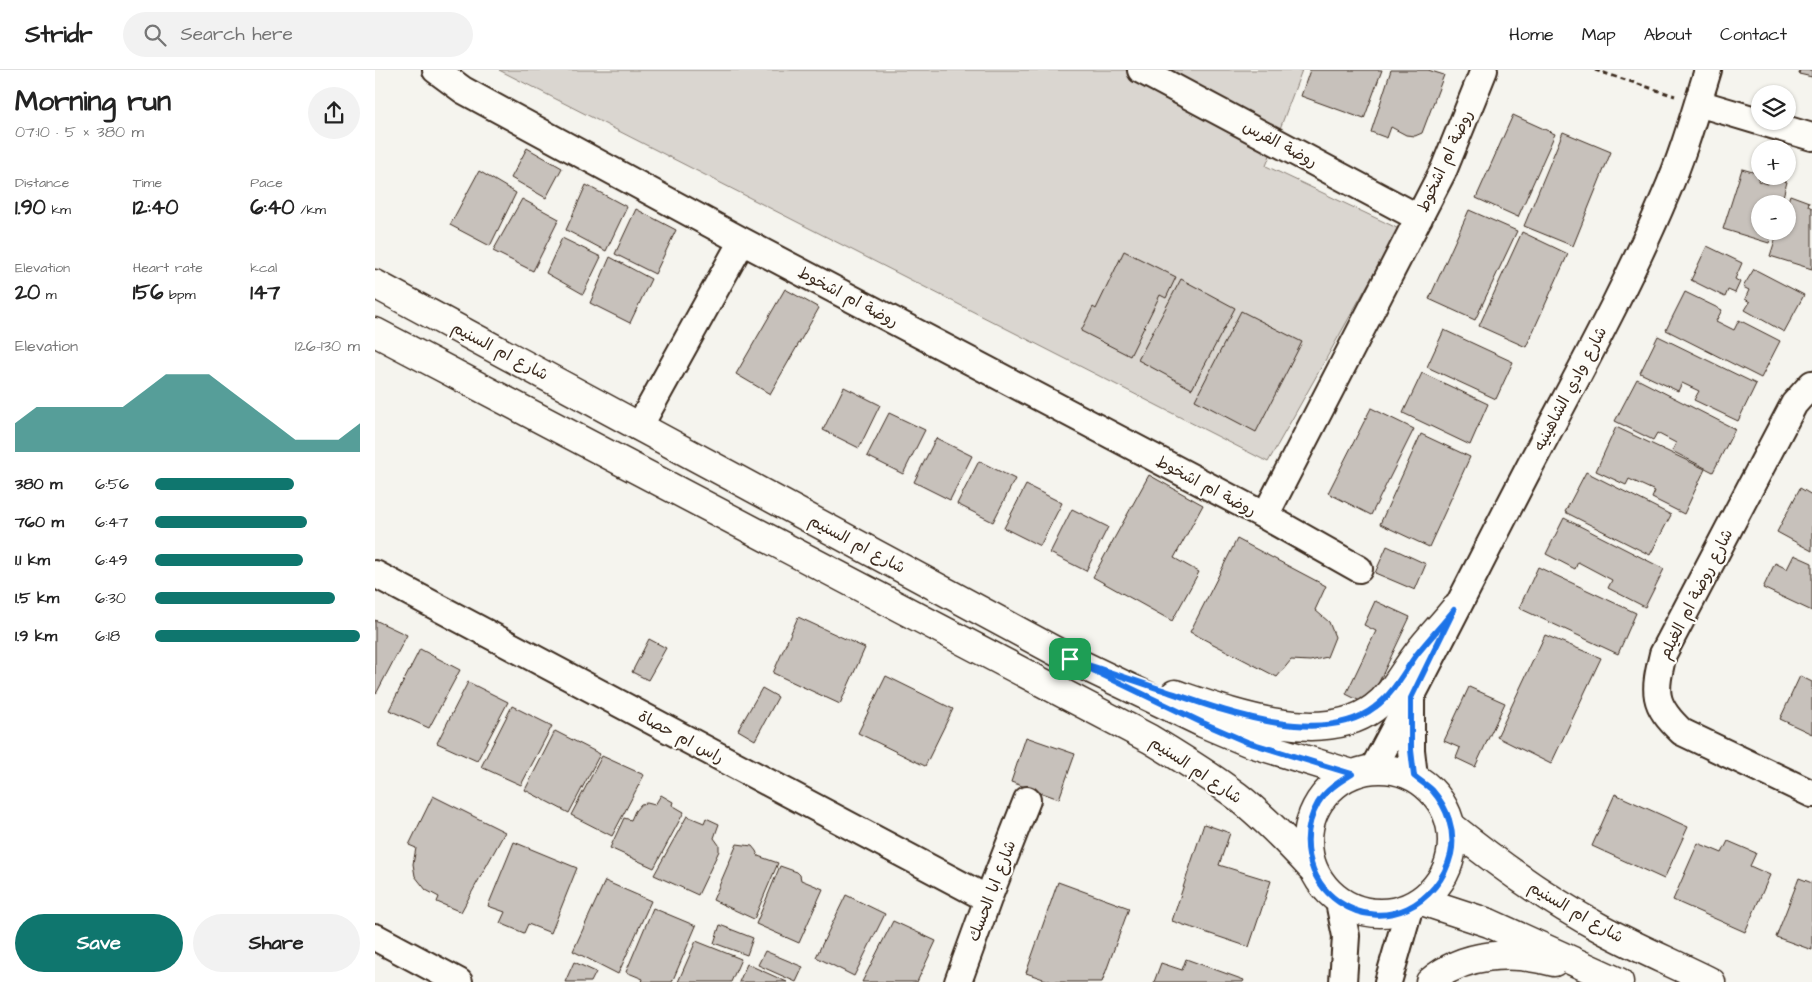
<!DOCTYPE html>
<html lang="en">
<head>
<meta charset="utf-8">
<style>
	body { margin:0; font-family:"Architects Daughter","Playpen Sans Arabic",sans-serif; background:#f2f2f2; color:#222; height:100vh; display:flex; flex-direction:column; font-size:19px; white-space:nowrap }
	* { box-sizing:border-box; margin:0 }
	p { font-size:16px; color:#767676 }
	.icon { flex:none; width:28px; height:28px; fill:none; stroke:currentColor; stroke-width:2; stroke-linecap:round; stroke-linejoin:round }
	.map { position:relative; flex:1; overflow:hidden }
	.panel { display:flex; flex-direction:column; background:#fff; width:375px }
	.panel>* { flex:none }
	.buttons { position:absolute; left:1376px; top:15px; display:grid; gap:10px }
	.buttons a { display:grid; place-items:center; width:45px; height:45px; border-radius:50%; background:#fff; box-shadow:0 1px 4px #0004; font-size:25px }
	.pin { position:absolute; display:grid; place-items:center; width:42px; height:42px; color:#fff; margin:-21px; border-radius:10px; box-shadow:0 2px 8px #0006 }
	.round { display:grid; place-items:center; flex:none; width:52px; height:52px; border-radius:26px; background:#f2f2f2 }
	.head { display:flex; align-items:center; justify-content:space-between; height:85px; padding:0 15px }
	h1 { font-size:28px; font-weight:700; line-height:38px }
	.stats { display:grid; grid-template-columns:repeat(3,1fr); gap:8px; height:85px; padding:5px 15px }
	.stats div { display:grid; align-content:center }
	.stats b { font-size:21px; font-weight:700 }
	.stats small { font-size:14px; font-weight:400 }
	.stats p { font-size:14px }
	.chart { height:140px; padding:10px 15px }
	.chart p { display:flex; justify-content:space-between }
	.chart svg { width:100%; height:90px; margin-top:5px; fill:#0f766e; opacity:.7 }
	.action { display:flex; gap:10px; margin-top:auto; padding:10px 15px }
	.action a { flex:1; height:58px; border-radius:30px; background:#0f766e; color:#fff; font-size:20px; font-weight:700; line-height:58px; text-align:center }
	.action a+a { background:#f2f2f2; color:#222 }
	ul { padding:0 15px; list-style:none; font-size:16px }
	li { display:grid; grid-template-columns:80px 60px 1fr; align-items:center; height:38px }
	li i { height:12px; border-radius:6px; background:#0f766e }
	header { display:flex; align-items:center; gap:30px; box-sizing:border-box; height:70px; padding:0 25px; background:#fff; border-bottom:1px solid #e0e0e0 }
	header strong { font-size:24px }
	nav { display:flex; gap:28px; margin-inline-start:auto; font-size:18px }
	.search { width:350px; height:45px; background:#f2f2f2; display:flex; align-items:center; gap:12px; box-sizing:border-box; padding:0 18px; border-radius:28px; color:#767676; font-size:19px }
	main { display:flex; flex:1; min-height:0 }
	.map>svg:first-child { display:block }
</style>
</head>
<body>
<header>
<strong>Stridr</strong>
<div class="search"><svg class="icon" aria-label="search" viewBox="0 0 24 24"><circle cx="10" cy="10" r="6"/><path d="M15 15l6 6"/></svg>Search here</div>
<nav><a>Home</a><a>Map</a><a>About</a><a>Contact</a></nav>
</header>
<main>
<section class="panel">
<div class="head"><div><h1>Morning run</h1><p>07:10 · 5 × 380 m</p></div><a class="round"><svg class="icon" aria-label="share" viewBox="0 0 24 24"><path d="M12 15V3M7 8l5-5 5 5M5 13v7h14v-7"/></svg></a></div>
<div class="stats">
<div><p>Distance</p><b>1.90<small> km</small></b></div>
<div><p>Time</p><b>12:40</b></div>
<div><p>Pace</p><b>6:40<small> /km</small></b></div>
</div>
<div class="stats">
<div><p>Elevation</p><b>20<small> m</small></b></div>
<div><p>Heart rate</p><b>156<small> bpm</small></b></div>
<div><p>kcal</p><b>147</b></div>
</div>
<div class="chart"><p><span>Elevation</span>126–130 m</p>
<svg viewBox="0 0 160 44" preserveAspectRatio="none"><path d="M0 44V30L10 22L20 22L30 22L40 22L50 22L60 14L70 6L80 6L90 6L100 14L110 22L120 30L130 38L140 38L150 38L160 30V44z"/></svg>
</div>
<ul>
<li><b>380 m</b>6:56<i style="width:68%"></i></li>
<li><b>760 m</b>6:47<i style="width:74%"></i></li>
<li><b>1.1 km</b>6:49<i style="width:72%"></i></li>
<li><b>1.5 km</b>6:30<i style="width:88%"></i></li>
<li><b>1.9 km</b>6:18<i style="width:100%"></i></li>
</ul>
<div class="action"><a>Save</a><a>Share</a></div>
</section>
<div class="map">
<svg width="1437" height="912" viewBox="0 0 1437 912">
	<rect width="100%" height="100%" fill="#f5f4ee"/>
	<filter id="ink" filterUnits="userSpaceOnUse"><feTurbulence type="fractalNoise" baseFrequency=".02" numOctaves="2"/><feDisplacementMap in="SourceGraphic" scale="10" xChannelSelector="R" yChannelSelector="G"/><feConvolveMatrix kernelMatrix="1 2 1 2 8 2 1 2 1" color-interpolation-filters="sRGB"/></filter>
	<g filter="url(#ink)">
		<path fill="#dad6d0" stroke="#8a8077" d="M 124,0 L 927,0 L 891,96 L 1024,159 L 893,392 Z"/>
		<path fill="#c7c1bb" stroke="#3b2a1e" d="M 935,0 L 1007,0 L 989,49 L 926,26 Z
			M 1016,0 L 1053,0 L 1069,5 L 1047,63 L 1040,66 L 1031,65 L 1016,57 L 1012,68 L 996,62 Z
			M 1425,0 L 1437,0 L 1437,7 L 1424,4 Z
			M 1138,45 L 1180,64 L 1143,147 L 1101,128 Z
			M 1188,62 L 1236,82 L 1198,176 L 1149,156 Z
			M 152,78 L 187,98 L 171,128 L 136,108 Z
			M 1367,99 L 1385,104 L 1383,111 L 1393,114 L 1395,107 L 1412,112 L 1406,134 L 1385,134 L 1385,161 L 1397,161 L 1394,173 L 1348,159 Z
			M 104,101 L 141,123 L 115,176 L 75,155 Z
			M 211,115 L 252,137 L 231,181 L 191,160 Z
			M 1415,125 L 1434,132 L 1433,136 L 1437,138 L 1437,199 L 1395,186 L 1403,161 L 1412,161 L 1412,134 Z
			M 147,129 L 184,149 L 158,201 L 118,181 Z
			M 261,139 L 301,160 L 280,204 L 240,184 Z
			M 1094,140 L 1142,161 L 1100,250 L 1054,229 Z
			M 1147,162 L 1193,184 L 1151,277 L 1104,256 Z
			M 187,168 L 226,187 L 208,224 L 171,203 Z
			M 1332,176 L 1367,193 L 1360,209 L 1365,212 L 1360,223 L 1353,220 L 1350,227 L 1316,210 Z
			M 749,181 L 801,207 L 791,228 L 785,225 L 755,286 L 706,261 L 718,237 L 721,239 Z
			M 235,187 L 276,209 L 255,253 L 215,233 Z
			M 1379,199 L 1429,225 L 1409,262 L 1370,240 L 1375,232 L 1370,229 L 1374,220 L 1368,217 Z
			M 806,209 L 860,238 L 817,319 L 763,290 Z
			M 410,219 L 444,238 L 395,324 L 361,304 Z
			M 1310,222 L 1347,240 L 1341,251 L 1359,260 L 1364,250 L 1405,271 L 1386,308 L 1291,260 Z
			M 866,241 L 927,272 L 881,362 L 820,330 Z
			M 1069,260 L 1138,292 L 1121,329 L 1052,297 Z
			M 1283,266 L 1381,314 L 1363,351 L 1319,330 L 1324,321 L 1307,313 L 1303,321 L 1265,303 Z
			M 1047,303 L 1113,334 L 1095,375 L 1028,343 Z
			M 1262,309 L 1360,359 L 1338,402 L 1297,381 L 1301,373 L 1282,363 L 1278,370 L 1240,351 Z
			M 469,317 L 505,335 L 484,378 L 448,360 Z
			M 996,338 L 1039,359 L 996,445 L 953,423 Z
			M 514,343 L 550,360 L 528,404 L 492,386 Z
			M 1241,357 L 1330,399 L 1309,444 L 1277,428 L 1280,421 L 1254,409 L 1251,415 L 1221,401 Z
			M 1046,364 L 1095,387 L 1054,477 L 1005,454 Z
			M 561,368 L 597,386 L 575,430 L 539,412 Z
			M 604,391 L 640,409 L 618,452 L 582,434 Z
			M 1211,402 L 1296,445 L 1275,485 L 1190,442 Z
			M 774,405 L 828,435 L 799,488 L 824,502 L 797,551 L 718,507 Z
			M 651,415 L 687,433 L 665,476 L 629,458 Z
			M 1425,418 L 1437,425 L 1437,481 L 1402,462 Z
			M 697,439 L 733,457 L 711,501 L 675,483 Z
			M 1189,448 L 1289,499 L 1270,537 L 1233,518 L 1237,510 L 1203,492 L 1200,499 L 1171,484 Z
			M 862,469 L 951,516 L 940,540 L 954,552 L 960,567 L 952,587 L 935,591 L 916,590 L 902,607 L 815,562 Z
			M 1012,476 L 1051,494 L 1040,520 L 1000,503 Z
			M 1419,485 L 1437,493 L 1437,541 L 1388,518 L 1400,493 L 1412,499 Z
			M 1163,497 L 1261,543 L 1243,584 L 1144,538 Z
			M 1000,531 L 1035,547 L 993,635 L 971,624 L 1001,561 L 989,555 Z
			M 423,547 L 490,578 L 465,634 L 398,603 Z
			M 0,550 L 32,565 L 1,624 L 0,624 Z
			M 1170,565 L 1226,588 L 1176,694 L 1122,667 Z
			M 274,569 L 291,578 L 273,610 L 257,602 Z
			M 45,579 L 85,600 L 54,658 L 14,640 Z
			M 511,606 L 578,639 L 550,696 L 483,663 Z
			M 1425,606 L 1437,612 L 1437,664 L 1405,649 Z
			M 93,612 L 133,632 L 102,691 L 62,673 Z
			M 1094,617 L 1130,633 L 1100,697 L 1081,688 L 1085,678 L 1069,671 Z
			M 387,618 L 403,627 L 380,670 L 363,660 Z
			M 137,636 L 177,656 L 146,715 L 106,697 Z
			M 180,661 L 225,684 L 194,743 L 150,720 Z
			M 651,667 L 700,684 L 684,729 L 636,712 Z
			M 227,686 L 269,705 L 237,766 L 196,745 Z
			M 1240,724 L 1313,757 L 1289,809 L 1217,776 Z
			M 286,725 L 298,732 L 297,735 L 309,742 L 279,798 L 235,778 L 249,748 L 256,750 L 260,741 L 266,734 L 272,733 L 280,735 Z
			M 58,726 L 130,762 L 86,842 L 62,832 L 64,827 L 51,820 L 40,806 L 38,794 L 41,778 L 34,775 Z
			M 312,746 L 329,753 L 331,748 L 344,754 L 339,768 L 344,775 L 344,781 L 323,825 L 279,805 Z
			M 829,754 L 855,763 L 844,795 L 896,811 L 874,877 L 797,851 Z
			M 1353,771 L 1381,783 L 1375,796 L 1395,805 L 1370,862 L 1298,830 L 1323,773 L 1347,783 Z
			M 139,772 L 202,798 L 176,863 L 153,854 L 149,863 L 125,853 L 130,842 L 113,836 Z
			M 362,774 L 377,776 L 381,781 L 383,786 L 403,793 L 379,849 L 338,830 Z
			M 405,796 L 422,802 L 425,805 L 426,810 L 448,819 L 424,873 L 381,854 Z
			M 1424,808 L 1437,813 L 1437,880 L 1401,867 Z
			M 230,811 L 276,831 L 243,904 L 198,881 Z
			M 683,812 L 754,838 L 727,912 L 677,912 L 651,903 Z
			M 471,825 L 510,844 L 479,906 L 441,887 Z
			M 278,838 L 321,856 L 297,912 L 267,912 L 268,909 L 251,902 Z
			M 518,851 L 561,871 L 542,912 L 487,912 Z
			M 345,855 L 378,868 L 372,885 L 339,873 Z
			M 321,871 L 366,889 L 356,912 L 303,912 Z
			M 390,881 L 428,897 L 421,912 L 383,895 Z
			M 811,889 L 869,910 L 868,912 L 779,912 L 786,893 L 807,900 Z
			M 199,892 L 221,902 L 216,912 L 190,912 Z
			M 372,894 L 412,912 L 364,912 Z"/>
		<g fill="none" stroke-linecap="round" stroke-linejoin="round">
			<defs>
				<path id="minor" d="M 61,0 L 88,20 L 367,171 L 890,446 L 984,499
					M 766,0 L 1044,148
					M 1323,33 L 1437,67
					M 1437,314 L 1419,334 L 1288,584 C 1279,622 1277,634 1307,662 L 1437,724
					M 264,357 L 367,171
					M 890,446 L 1069,99 L 1109,0
					M 0,504 L 613,829
					M 1036,631 L 1036,680 L 1039,706
					M 998,699 C 1052,599 1102,498 1154,398 C 1201,308 1251,219 1290,126 C 1308,85 1320,42 1333,0
					M 964,832 L 971,866 L 968,912
					M 0,867 L 84,912
					M 583,912 L 613,829 L 652,730
					M 1013,912 L 1034,839"/>
				<path id="major" d="M 0,214 L 695,589 L 828,653 L 873,672 L 977,704
					M 0,262 L 775,669 C 805,687 834,705 862,726 C 889,747 913,772 936,797
					M 800,624 C 856,643 946,677 999,638 C 1018,624 1028,602 1042,584 C 1053,569 1067,555 1079,540
					M933 771a72 72 0 1 1 144 0a72 72 0 1 1-144 0Z
					M 1076,756 C 1123,794 1173,830 1227,859 C 1262,878 1300,894 1336,912
					M 1047,831 L 1114,853 L 1244,912
					M 1055,912 C 1089,882 1136,881 1179,892"/>
			</defs>
			<use href="#minor" stroke="#3b2a1e" stroke-width="30"/>
			<use href="#major" stroke="#3b2a1e" stroke-width="31"/>
			<path stroke="#3b2a1e" stroke-width="3" stroke-dasharray="5 4" stroke-linecap="butt" d="M 1220,0 L 1300,26"/>
			<use href="#minor" stroke="#fdfcf7" stroke-width="26"/>
			<use href="#major" stroke="#fdfcf7" stroke-width="28"/>
		</g>
	</g>
	<g fill="none" stroke-linecap="round" stroke-linejoin="round" filter="url(#ink)">
		<defs>
			<path id="route" d="M 1079,540 L 1036,628 L 1036,680 L 1039,706 C 1045,711 1052,715 1057,720 C 1072,737 1081,761 1076,784 C 1064,834 1009,863 964,832 C 932,810 924,766 943,733 C 951,720 964,712 977,704 L 872,672 L 828,653 L 695,589 C 726,599 757,610 788,620 C 846,640 946,679 1000,637 C 1019,623 1029,602 1042,584 C 1054,569 1067,555 1079,540 Z"/>
		</defs>
		<use href="#route" stroke="#fff" stroke-width="10"/>
		<use href="#route" stroke="#1a73e8" stroke-width="6"/>
	</g>
	<g text-anchor="middle" dominant-baseline="central" stroke-width="4.5" stroke-linejoin="round" paint-order="stroke">
		<g font-size="16" fill="#3b2a1e" stroke="#fdfcf7">
			<text transform="translate(905 74) rotate(28)">روضة الفرس</text>
			<text transform="translate(1070 91) rotate(-65)">روضة ام اشخوط</text>
			<text transform="translate(473 227) rotate(28)">روضة ام اشخوط</text>
			<text transform="translate(125 281) rotate(28)">شارع ام السنيم</text>
			<text transform="translate(1195 319) rotate(-62)">شارع وادي الشاهينيه</text>
			<text transform="translate(831 416) rotate(28)">روضة ام اشخوط</text>
			<text transform="translate(482 474) rotate(28)">شارع ام السنيم</text>
			<text transform="translate(1321 524) rotate(-63)">شارع روضة ام الغيلم</text>
			<text transform="translate(306 667) rotate(28)">راس ام حصاة</text>
			<text transform="translate(821 700) rotate(34)">شارع ام السنيم</text>
			<text transform="translate(617 821) rotate(-69)">شارع ابا الحسك</text>
			<text transform="translate(1201 842) rotate(30)">شارع ام السنيم</text>
		</g>
	</g>
</svg>
<div class="buttons">
<a><svg class="icon" aria-label="layers" viewBox="0 0 24 24"><path d="M12 4l9 5-9 5-9-5zM3 14l9 5 9-5"/></svg></a>
<a>+</a>
<a>−</a>
</div>
<div class="pin" style="left:695px;top:589px;background:#1e9e55"><svg class="icon" aria-label="arrive" viewBox="0 0 24 24"><path d="M6 21V4h12l-3 4 3 4H6"/></svg></div>
</div>
</main>
</body>
</html>
